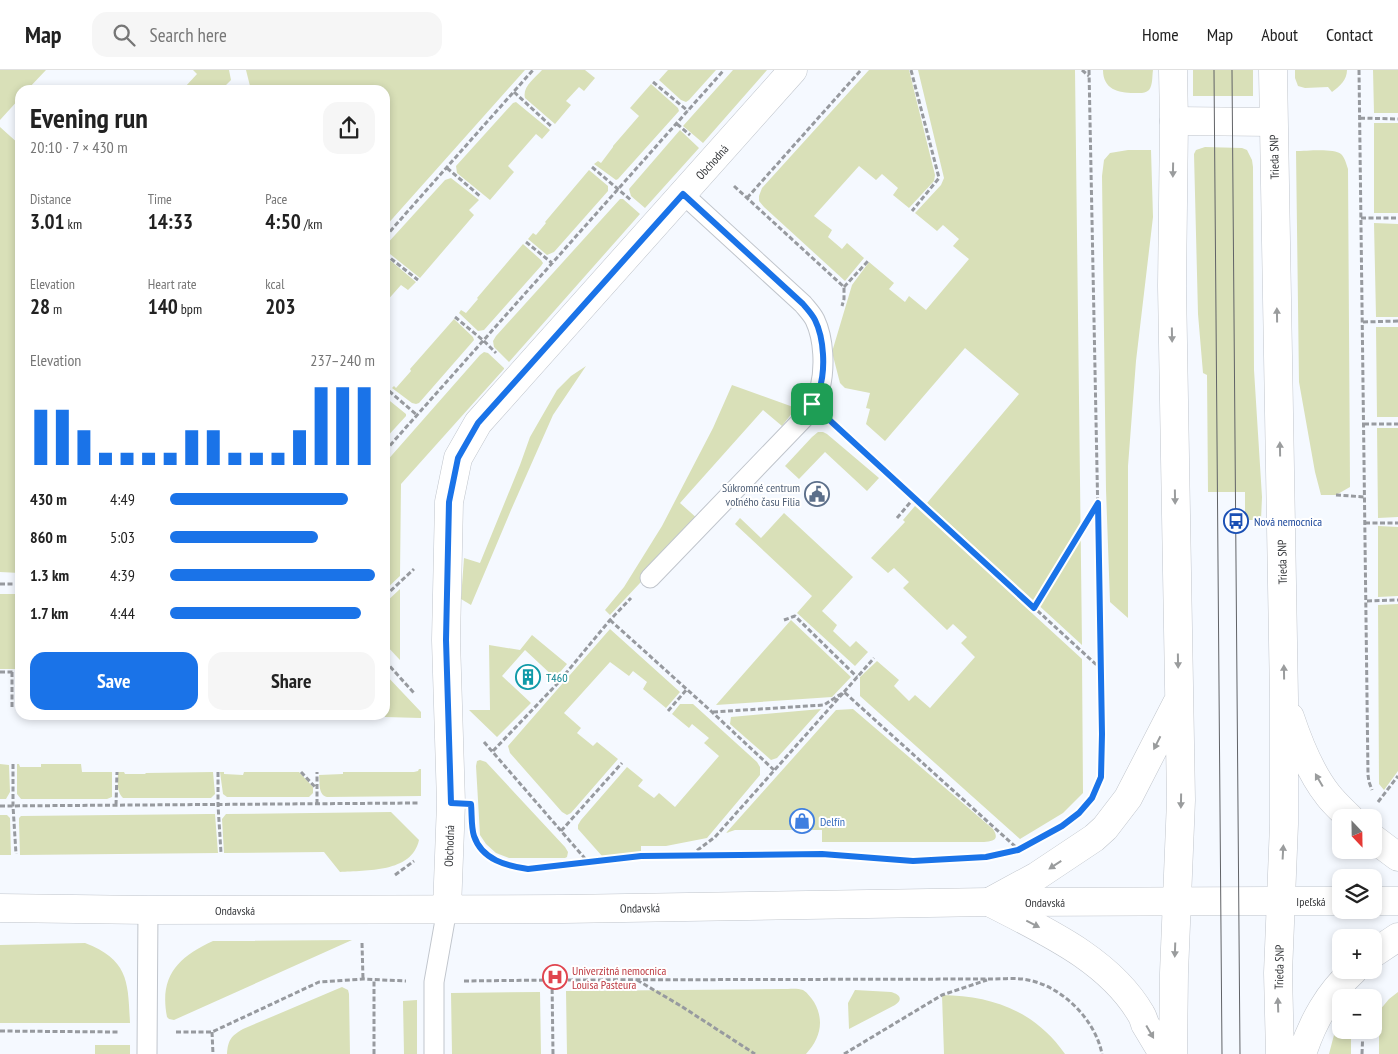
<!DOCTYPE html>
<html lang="en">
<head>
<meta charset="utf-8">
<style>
	body { margin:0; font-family:"PT Sans Narrow",sans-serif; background:#f6f6f6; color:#222; height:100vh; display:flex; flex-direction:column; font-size:19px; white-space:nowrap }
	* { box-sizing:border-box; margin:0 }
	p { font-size:16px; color:#767676 }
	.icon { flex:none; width:28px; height:28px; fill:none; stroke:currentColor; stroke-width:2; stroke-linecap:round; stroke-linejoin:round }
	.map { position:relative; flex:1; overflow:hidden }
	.drawer { position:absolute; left:15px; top:15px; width:375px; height:635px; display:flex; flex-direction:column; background:#fff; border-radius:15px; box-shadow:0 2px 8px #0003 }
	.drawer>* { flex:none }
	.needle { width:32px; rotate:158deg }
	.tools { position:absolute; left:1332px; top:739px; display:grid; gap:10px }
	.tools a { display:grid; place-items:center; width:50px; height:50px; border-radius:10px; background:#fff; box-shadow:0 2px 8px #0003; font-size:25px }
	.pin { position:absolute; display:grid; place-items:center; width:42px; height:42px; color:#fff; margin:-21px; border-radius:10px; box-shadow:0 2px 8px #0006 }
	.round { display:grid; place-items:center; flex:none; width:52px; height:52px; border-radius:15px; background:#f6f6f6 }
	.headline { display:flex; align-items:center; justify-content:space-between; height:85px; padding:0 15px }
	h1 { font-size:28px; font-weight:700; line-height:38px }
	.metrics { display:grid; grid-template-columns:repeat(3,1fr); gap:8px; height:85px; padding:5px 15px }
	.metrics div { display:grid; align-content:center }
	.metrics b { font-size:21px; font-weight:700 }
	.metrics small { font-size:14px; font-weight:400 }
	.metrics p { font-size:14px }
	.chart { height:140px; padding:10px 15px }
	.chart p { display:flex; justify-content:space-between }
	.chart svg { width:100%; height:90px; margin-top:5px; stroke:#1a73e8; stroke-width:6 }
	.button { display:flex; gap:10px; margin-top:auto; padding:10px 15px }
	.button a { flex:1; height:58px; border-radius:15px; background:#1a73e8; color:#fff; font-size:20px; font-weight:700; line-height:58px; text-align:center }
	.button a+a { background:#f6f6f6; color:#222 }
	ul { padding:0 15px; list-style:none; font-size:16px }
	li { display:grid; grid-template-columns:80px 60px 1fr; align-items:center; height:38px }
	li i { height:12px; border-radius:6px; background:#1a73e8 }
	header { display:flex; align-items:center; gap:30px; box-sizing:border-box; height:70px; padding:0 25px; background:#fff; border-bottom:1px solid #e0e0e0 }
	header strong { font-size:24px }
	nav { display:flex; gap:28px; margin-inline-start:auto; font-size:18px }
	.search { width:350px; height:45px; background:#f6f6f6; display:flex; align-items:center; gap:12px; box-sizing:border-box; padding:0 18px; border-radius:15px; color:#767676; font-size:19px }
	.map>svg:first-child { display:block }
</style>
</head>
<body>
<header>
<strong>Map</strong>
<div class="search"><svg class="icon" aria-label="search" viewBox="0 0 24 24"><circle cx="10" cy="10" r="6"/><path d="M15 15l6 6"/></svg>Search here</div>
<nav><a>Home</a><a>Map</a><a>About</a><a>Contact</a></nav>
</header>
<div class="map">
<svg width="1398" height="984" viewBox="0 0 1398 984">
	<rect width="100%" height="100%" fill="#f5f9ff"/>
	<path fill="#d9e0b8" d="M 0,0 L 46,0 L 27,20 L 20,20 L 20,28 L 0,50 Z
		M 193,0 L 229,0 L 231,10 L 221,20 L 189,20 L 185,17 L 197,4 Z
		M 246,0 L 525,0 L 385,157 L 385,20 L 251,20 Z
		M 542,0 L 585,0 L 595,8 L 584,21 L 579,17 L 566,31 L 571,35 L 555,54 L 525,28 C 522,17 535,8 542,0 Z
		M 668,0 L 716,0 L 689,30 L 686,32 L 681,30 L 659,10 Z
		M 733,0 L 767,0 L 703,73 L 683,56 Z
		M 869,0 L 909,0 L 935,105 L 934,111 L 909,138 L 893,125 L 898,118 L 882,104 L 876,110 L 859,96 L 814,146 L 832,160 L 828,167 L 842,179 L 847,173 L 864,188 L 845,211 L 764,137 L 759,131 L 759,126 L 762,118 Z
		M 918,0 L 1075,0 L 1082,575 L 927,433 L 1019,324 L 965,278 L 885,371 L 866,354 L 870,339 L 866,338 L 870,323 L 845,318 L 840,313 L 832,282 L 852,215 L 869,192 L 894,213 L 889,219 L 905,232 L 909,226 L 926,240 L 969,189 L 953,176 L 959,169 L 943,155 L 937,161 L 915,143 L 941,115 L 944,108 Z
		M 1103,0 L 1153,0 C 1152,6 1153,15 1149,20 C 1145,24 1139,23 1134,23 C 1118,23 1103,19 1103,0 Z
		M 1193,0 L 1253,0 L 1253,26 L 1193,26 Z
		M 1295,0 L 1347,0 C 1347,10 1340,16 1332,22 L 1328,17 L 1305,18 L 1298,16 L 1295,8 Z
		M 1373,0 L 1398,0 L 1398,43 L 1374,43 Z
		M 651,14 L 678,38 L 679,41 L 618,109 L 616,110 L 594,94 L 598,91 L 601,93 L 613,77 L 613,76 L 639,46 L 630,38 Z
		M 516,32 L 550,60 L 542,69 L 536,64 L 508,96 L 514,102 L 490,130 L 457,103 L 456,96 L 513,33 Z
		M 1374,53 L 1398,53 L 1398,143 L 1374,143 Z
		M 0,57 L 20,75 L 20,90 L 17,95 L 20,98 L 20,503 L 0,502 Z
		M 680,60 L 699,78 L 645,138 L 631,126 L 629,119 Z
		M 1205,77 L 1242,78 L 1247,80 L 1252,90 L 1253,97 L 1254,300 L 1262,427 L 1261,450 L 1245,450 L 1245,422 L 1208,422 L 1207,305 L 1203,303 L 1198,244 L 1194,84 L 1196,80 Z
		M 1128,80 L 1151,80 L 1153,147 L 1136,291 L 1128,396 L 1128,548 L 1110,532 L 1106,420 L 1102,106 L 1104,90 L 1110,83 Z
		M 1296,81 C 1307,81 1334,78 1341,84 C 1345,88 1346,93 1348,99 L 1350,417 L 1336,425 L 1321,425 L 1315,402 L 1299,312 Z
		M 589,100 L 608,116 L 608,121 L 554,182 L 547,185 L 528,169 L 533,163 L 536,165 L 546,153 L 545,152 Z
		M 451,108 L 479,130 L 469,140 L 474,145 L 420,208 L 385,180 L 385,176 L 445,110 Z
		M 620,129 L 623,129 L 640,144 L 509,292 L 494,277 L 493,271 L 496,266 Z
		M 1374,153 L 1398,154 L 1398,247 L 1376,247 Z
		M 523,174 L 541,190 L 543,193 L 541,196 L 484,260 L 478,261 L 459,243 L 461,240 L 466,243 L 478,229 L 477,228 Z
		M 385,186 L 416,212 L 408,220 L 401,215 L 385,233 Z
		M 454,249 L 473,267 L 474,270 L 419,333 L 416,334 L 412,333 L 392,318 L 394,316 L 396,318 L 411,301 L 410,299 Z
		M 1376,257 L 1398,257 L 1398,347 L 1377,347 Z
		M 484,282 L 488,283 L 504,298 L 504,299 L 401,414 L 400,506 L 385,520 L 385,393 L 480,285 Z
		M 586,296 L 553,345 L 511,440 L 471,535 L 461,529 L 464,488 L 480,493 L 520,395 L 530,367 L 557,320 L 571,306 Z
		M 732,315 L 796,338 L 782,356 L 763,340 L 680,433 L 699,450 L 610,545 L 605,540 L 624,517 L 662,456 L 713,358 Z
		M 385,327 L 406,344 L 406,346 L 385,369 Z
		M 1377,358 L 1398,358 L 1398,447 L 1378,448 Z
		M 818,362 L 823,362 L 827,364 L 879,408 L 867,421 L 825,382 L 799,409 L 785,396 L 812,367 Z
		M 915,436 L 1082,589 L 1083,723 L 1063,743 L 1020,769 L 860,626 L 860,607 L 877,591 L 899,610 L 894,616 L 909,631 L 915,625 L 930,638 L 975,587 L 961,573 L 967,567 L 953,554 L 947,560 L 903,518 L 909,512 L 894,498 L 888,503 L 871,488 L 905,452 L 903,450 Z
		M 784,443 L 853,507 L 822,541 L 837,555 L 833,561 L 850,577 L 856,571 L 868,582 L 855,596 L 797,543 L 812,526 L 735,454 L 740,448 L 761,468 Z
		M 1378,456 L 1398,457 L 1398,526 L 1378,527 Z
		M 400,519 L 400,590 L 385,574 L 385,533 Z
		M 0,524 L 20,524 L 20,599 L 0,599 Z
		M 1398,534 L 1398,701 L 1384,720 L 1379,714 L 1378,535 Z
		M 791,550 L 851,607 L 832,627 L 716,635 Z
		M 610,559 L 680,622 L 666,638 L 643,619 L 647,612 L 633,601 L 629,606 L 610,592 L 564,643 L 581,658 L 577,663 L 593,676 L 597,672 L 618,689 L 571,743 L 567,745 L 562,742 L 510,683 L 508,676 Z
		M 532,565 L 567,594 L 555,608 L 525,580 L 502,606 L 531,633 L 497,667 L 469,640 L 490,640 L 489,575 L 520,580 Z
		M 385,604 L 421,642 L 421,648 L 385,647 Z
		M 680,634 L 693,634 L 757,692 L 760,697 L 760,705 L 707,768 L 666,776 L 641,776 L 641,784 L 606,788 L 602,786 L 578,759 L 578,755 L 581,750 L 627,697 L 643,710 L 638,716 L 654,728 L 659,723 L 675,737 L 719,686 L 704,673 L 709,668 L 692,654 L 689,658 L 672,644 Z
		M 821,639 L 777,688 L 771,690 L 730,654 L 731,647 Z
		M 853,639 L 993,759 C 1000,770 993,771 984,772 L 822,772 L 822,760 L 735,760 L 726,763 L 836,640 Z
		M 480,690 L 486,692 L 565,777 L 568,782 L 567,787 L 565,788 L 509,788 L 496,783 L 486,774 L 480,765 L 476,696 L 477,691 Z
		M 0,694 L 9,695 L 10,722 L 6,729 L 0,729 Z
		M 17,694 L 19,694 L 20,697 L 41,697 L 41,694 L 81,694 L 82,702 L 112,702 L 112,727 L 107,729 L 21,729 L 17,724 Z
		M 419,699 L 421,699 L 421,726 L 327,727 C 318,725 320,713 319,705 L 343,704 L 343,702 L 414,702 L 418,701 Z
		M 118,702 L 124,702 L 125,704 L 145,704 L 146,703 L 213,702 L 215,724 L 211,728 L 123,728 C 116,721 118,711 118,702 Z
		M 220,702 L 224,702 L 224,704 L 243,705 L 244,702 L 299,702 L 313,717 L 313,723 L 309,727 L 227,727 L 223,724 Z
		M 391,742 L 419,770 C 412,803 366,800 340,802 L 324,782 L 224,783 L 222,749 L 226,744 Z
		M 208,744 L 215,744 L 218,783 L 20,785 L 19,752 L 19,748 L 21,746 Z
		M 0,745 L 7,745 L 10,748 L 11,785 L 0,785 Z
		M 352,870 L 174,950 L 169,949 L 167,947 C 159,906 178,887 213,871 Z
		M 85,873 C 129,890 128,912 130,953 L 0,953 L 0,875 Z
		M 342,917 L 348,920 L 349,924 L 350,984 L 227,984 C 228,970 231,966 243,959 Z
		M 783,919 C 789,919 798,918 803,920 C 808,923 811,928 814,932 C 825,951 820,969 806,984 L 567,984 L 566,921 Z
		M 855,920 L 891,922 C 899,924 904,929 895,935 L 849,959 L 848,933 Z
		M 540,922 L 541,984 L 452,984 L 451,923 Z
		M 1398,922 L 1398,984 L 1379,984 L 1379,941 L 1389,929 Z
		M 942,925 C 993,926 1035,941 1065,984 L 944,984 Z
		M 417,930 L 417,984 L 404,984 L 403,931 Z
		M 1341,949 L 1341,960 L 1351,960 L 1351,984 L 1329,984 L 1334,965 Z
		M 95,975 L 130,975 L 130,984 L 95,984 Z"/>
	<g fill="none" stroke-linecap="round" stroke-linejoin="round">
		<defs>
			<path id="service" d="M 650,508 L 803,349 C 809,339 816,329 820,318 C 825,298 824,269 815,250 C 812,244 807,239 803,234 L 683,124
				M 147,984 L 148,840
				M 434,984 L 434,912 L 447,839"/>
			<path id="minor" d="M 1174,51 L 1273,52
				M 0,838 L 148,840 L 564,839 L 989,832 L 1280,831
				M 447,839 L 451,733 L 446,570 L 449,432 L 458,388 L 478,353 L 793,0"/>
			<path id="tertiary" d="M 1173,0 L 1174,51 L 1172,216 L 1181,730 L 1174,903 L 1173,984
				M 1273,0 L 1284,628 L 1284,754 L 1278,903 L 1280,984
				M 1290,647 C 1298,671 1312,705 1328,725 C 1334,733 1342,740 1350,748
				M 1374,769 L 1398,787
				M 1280,831 L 1341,831
				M 1374,831 L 1398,831
				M 989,832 L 1037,806 L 1094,768 L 1105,758 L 1128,728 L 1177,633
				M 989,832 C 1043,860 1109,889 1141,944 C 1143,947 1144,951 1145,954 C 1151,964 1157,974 1163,984
				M 1374,883 L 1398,867
				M 1302,984 C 1313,951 1328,924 1354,900"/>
		</defs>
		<use href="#service" stroke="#c0c5cc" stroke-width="21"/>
		<use href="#minor" stroke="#c0c5cc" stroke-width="29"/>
		<use href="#tertiary" stroke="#c0c5cc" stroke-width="29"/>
		<path stroke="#979a9f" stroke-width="3" stroke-dasharray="5 2.5" stroke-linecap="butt" d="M 911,0 L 939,108 L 912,141
			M 1082,0 L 1089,6
			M 1089,0 L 1101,599 L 1101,704
			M 1359,0 L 1368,705 L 1369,712 L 1372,720
			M 653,12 L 688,41
			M 514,22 L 552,57
			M 1360,48 L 1398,49
			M 677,54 L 690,65
			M 592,97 L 632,131
			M 447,98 L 481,127
			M 734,116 L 844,217 L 844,229 L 842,236
			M 747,128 L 861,0
			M 1361,148 L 1398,148
			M 385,167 L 533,0
			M 526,172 L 552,193
			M 385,184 L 418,210
			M 844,217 L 868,191
			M 455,247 L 484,271 L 496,283
			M 1363,252 L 1398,251
			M 389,321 L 417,345
			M 833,353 L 1101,599
			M 1364,354 L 1398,354
			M 385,381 L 724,0
			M 1336,425 L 1365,427
			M 897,448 L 914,428
			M 1365,453 L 1398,453
			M 0,514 L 20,514
			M 385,526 L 414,499
			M 1367,531 L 1398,530
			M 1034,538 L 1098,434
			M 610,550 L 712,642 L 774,700
			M 784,550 L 795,546 L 857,607
			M 385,591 L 414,623
			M 0,602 L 20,602
			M 12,602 L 12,637
			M 668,641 L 687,619
			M 713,642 L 824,635 L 844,622 L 874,588
			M 484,672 L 588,792
			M 493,681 L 557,614 L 610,550 L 631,528
			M 13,694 L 13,736 L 16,784
			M 218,702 L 218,735 L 221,783
			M 301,702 L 316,718
			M 1378,732 L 1398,706
			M 317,734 L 317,702
			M 116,735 L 117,702
			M 0,736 L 418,733
			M 561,761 L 622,693
			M 482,780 C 498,794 507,796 528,799 L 641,786 L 822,784 L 913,791 L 985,787 L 1006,782
			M 691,785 L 715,767 L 844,622 L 1018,779
			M 395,805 L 414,791
			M 362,873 L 363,909
			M 637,910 L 681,936 L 755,984
			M 464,911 L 552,910
			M 0,961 L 119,962
			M 176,962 L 212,962 L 319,912 L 363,909 L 406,911
			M 212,962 L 213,984
			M 374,984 L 374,910
			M 553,984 L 552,910 L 991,909 C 1001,909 1012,908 1022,909 C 1059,913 1095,948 1102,984
			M 844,984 L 942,925 L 987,910
			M 1362,984 L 1363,960"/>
		<use href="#service" stroke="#fff" stroke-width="19"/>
		<use href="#minor" stroke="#fff" stroke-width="28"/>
		<use href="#tertiary" stroke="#fff" stroke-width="28"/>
		<path stroke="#616367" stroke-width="1" d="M 1214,0 L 1222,984
			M 1232,0 L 1240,984"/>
	</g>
	<defs><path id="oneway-solid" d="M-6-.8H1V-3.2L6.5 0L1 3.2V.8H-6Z" transform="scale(1.25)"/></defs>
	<g fill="#9a9c9d">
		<use href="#oneway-solid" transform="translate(1173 100) rotate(91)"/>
		<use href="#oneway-solid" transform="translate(1277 245) rotate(-91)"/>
		<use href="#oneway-solid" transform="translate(1172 265) rotate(89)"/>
		<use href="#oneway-solid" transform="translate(1280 379) rotate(-91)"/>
		<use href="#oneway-solid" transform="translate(1175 427) rotate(89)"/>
		<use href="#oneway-solid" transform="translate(1178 591) rotate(89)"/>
		<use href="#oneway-solid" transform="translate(1284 602) rotate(-91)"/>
		<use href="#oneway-solid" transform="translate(1157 673) rotate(117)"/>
		<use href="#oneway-solid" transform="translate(1319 710) rotate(-120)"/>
		<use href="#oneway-solid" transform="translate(1181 731) rotate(91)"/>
		<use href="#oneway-solid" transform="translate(1283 782) rotate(-87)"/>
		<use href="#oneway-solid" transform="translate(1055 795) rotate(147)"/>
		<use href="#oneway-solid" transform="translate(1033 854) rotate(27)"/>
		<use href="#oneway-solid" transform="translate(1175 880) rotate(92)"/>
		<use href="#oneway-solid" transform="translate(1278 935) rotate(-92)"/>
		<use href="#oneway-solid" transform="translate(1150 962) rotate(60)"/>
	</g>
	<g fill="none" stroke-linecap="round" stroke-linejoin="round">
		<defs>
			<path id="route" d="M 683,124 L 803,234 C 807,239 812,244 815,250 C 824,268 826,300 819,320 C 817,324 814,329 812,334 L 1034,538 L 1098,433 L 1102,664 L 1101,707 L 1092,728 L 1079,743 L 1062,756 L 1018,780 L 986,787 L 913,791 L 822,784 L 641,786 L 528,799 C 507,796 482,790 474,766 C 471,757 472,744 471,734 L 451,733 L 446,570 L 449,432 L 458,388 L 478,353 Z"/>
		</defs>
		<use href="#route" stroke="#fff" stroke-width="10"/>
		<use href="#route" stroke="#1a73e8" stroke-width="6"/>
	</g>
	<defs>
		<symbol id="civic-ring" viewBox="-11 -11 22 22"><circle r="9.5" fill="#fff" stroke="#5c6f8a" stroke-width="1.5"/><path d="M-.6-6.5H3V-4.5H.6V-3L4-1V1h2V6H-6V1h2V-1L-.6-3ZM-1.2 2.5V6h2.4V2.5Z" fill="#5c6f8a"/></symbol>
		<symbol id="bus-ring" viewBox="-11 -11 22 22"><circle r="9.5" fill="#fff" stroke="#1a4fb4" stroke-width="1.5"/><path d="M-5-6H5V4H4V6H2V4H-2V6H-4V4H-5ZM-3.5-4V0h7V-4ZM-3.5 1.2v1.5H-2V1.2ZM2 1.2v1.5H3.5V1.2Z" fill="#1a4fb4"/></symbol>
		<symbol id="building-ring" viewBox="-11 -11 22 22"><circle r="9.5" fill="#fff" stroke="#0f9aa8" stroke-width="1.5"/><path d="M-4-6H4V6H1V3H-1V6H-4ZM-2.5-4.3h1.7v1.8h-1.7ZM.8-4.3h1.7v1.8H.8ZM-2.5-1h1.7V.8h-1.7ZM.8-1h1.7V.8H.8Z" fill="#0f9aa8"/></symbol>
		<symbol id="shop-ring" viewBox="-11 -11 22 22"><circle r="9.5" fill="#fff" stroke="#3f7fe0" stroke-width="1.5"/><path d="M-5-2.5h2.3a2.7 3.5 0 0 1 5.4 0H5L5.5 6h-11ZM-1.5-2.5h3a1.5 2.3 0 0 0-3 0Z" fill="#3f7fe0"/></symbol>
		<symbol id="hospital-ring" viewBox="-11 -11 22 22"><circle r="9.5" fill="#fff" stroke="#e0444e" stroke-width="1.5"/><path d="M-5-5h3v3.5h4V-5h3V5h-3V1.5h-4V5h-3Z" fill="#e0444e"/></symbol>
	</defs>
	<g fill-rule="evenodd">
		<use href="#civic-ring" x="803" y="410" width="28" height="28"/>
		<use href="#bus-ring" x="1222" y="437" width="28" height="28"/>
		<use href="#building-ring" x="514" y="593" width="28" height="28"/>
		<use href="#shop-ring" x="788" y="737" width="28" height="28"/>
		<use href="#hospital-ring" x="541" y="893" width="28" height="28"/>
	</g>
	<g text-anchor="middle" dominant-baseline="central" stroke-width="4" stroke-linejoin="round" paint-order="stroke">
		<g font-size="12" fill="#36383b" stroke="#fff">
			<text transform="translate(1274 87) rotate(-91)">Trieda SNP</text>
			<text transform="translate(712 92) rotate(-48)">Obchodná</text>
			<text transform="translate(1282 492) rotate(-91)">Trieda SNP</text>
			<text transform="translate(449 776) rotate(-88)">Obchodná</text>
			<text x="1311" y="831">Ipeľská</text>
			<text x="1045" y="832">Ondavská</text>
			<text transform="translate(640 838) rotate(-1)">Ondavská</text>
			<text x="235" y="840">Ondavská</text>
			<text transform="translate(1279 897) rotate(-89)">Trieda SNP</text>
		</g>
		<g font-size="12" fill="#4e5e75" stroke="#fff" text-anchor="end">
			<text x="800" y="417">Súkromné centrum<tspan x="800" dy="14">voľného času Filia</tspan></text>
		</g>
		<g font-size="12" fill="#164399" stroke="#fff" text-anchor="start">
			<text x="1254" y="451">Nová nemocnica</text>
		</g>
		<g font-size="12" fill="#0d838f" stroke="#fff" text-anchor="start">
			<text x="546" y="607">T460</text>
		</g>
		<g font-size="12" fill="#366cbe" stroke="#fff" text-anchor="start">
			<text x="820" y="751">Delfín</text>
		</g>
		<g font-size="12" fill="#be3a42" stroke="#fff" text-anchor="start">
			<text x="572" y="900">Univerzitná nemocnica<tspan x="572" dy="14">Louisa Pasteura</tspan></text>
		</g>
	</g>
</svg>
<div class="tools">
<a><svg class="needle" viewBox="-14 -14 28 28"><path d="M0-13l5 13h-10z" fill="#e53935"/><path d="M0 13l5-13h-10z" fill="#767676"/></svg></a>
<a><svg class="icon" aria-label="layers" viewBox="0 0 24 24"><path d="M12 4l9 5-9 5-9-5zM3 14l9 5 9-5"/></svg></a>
<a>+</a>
<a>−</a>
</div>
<div class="pin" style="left:812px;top:334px;background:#1e9e55"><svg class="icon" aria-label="arrive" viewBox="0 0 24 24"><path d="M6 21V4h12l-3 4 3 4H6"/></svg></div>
<section class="drawer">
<div class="headline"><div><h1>Evening run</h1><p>20:10 · 7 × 430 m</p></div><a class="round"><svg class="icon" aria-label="share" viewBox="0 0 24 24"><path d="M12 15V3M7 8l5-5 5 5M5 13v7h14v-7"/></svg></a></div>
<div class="metrics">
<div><p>Distance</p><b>3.01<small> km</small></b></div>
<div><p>Time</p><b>14:33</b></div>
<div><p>Pace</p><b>4:50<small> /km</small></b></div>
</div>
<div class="metrics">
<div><p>Elevation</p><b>28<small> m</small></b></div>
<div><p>Heart rate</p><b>140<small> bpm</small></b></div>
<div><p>kcal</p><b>203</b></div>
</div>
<div class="chart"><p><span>Elevation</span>237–240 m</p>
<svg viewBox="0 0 160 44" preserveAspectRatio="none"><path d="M5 44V17M15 44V17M25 44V27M35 44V38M45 44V38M55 44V38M65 44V38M75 44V27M85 44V27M95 44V38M105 44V38M115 44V38M125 44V27M135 44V6M145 44V6M155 44V6"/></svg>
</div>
<ul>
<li><b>430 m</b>4:49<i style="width:87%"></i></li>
<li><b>860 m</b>5:03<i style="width:72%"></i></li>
<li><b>1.3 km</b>4:39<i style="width:100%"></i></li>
<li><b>1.7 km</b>4:44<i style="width:93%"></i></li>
</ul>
<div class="button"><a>Save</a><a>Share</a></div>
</section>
</div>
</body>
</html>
